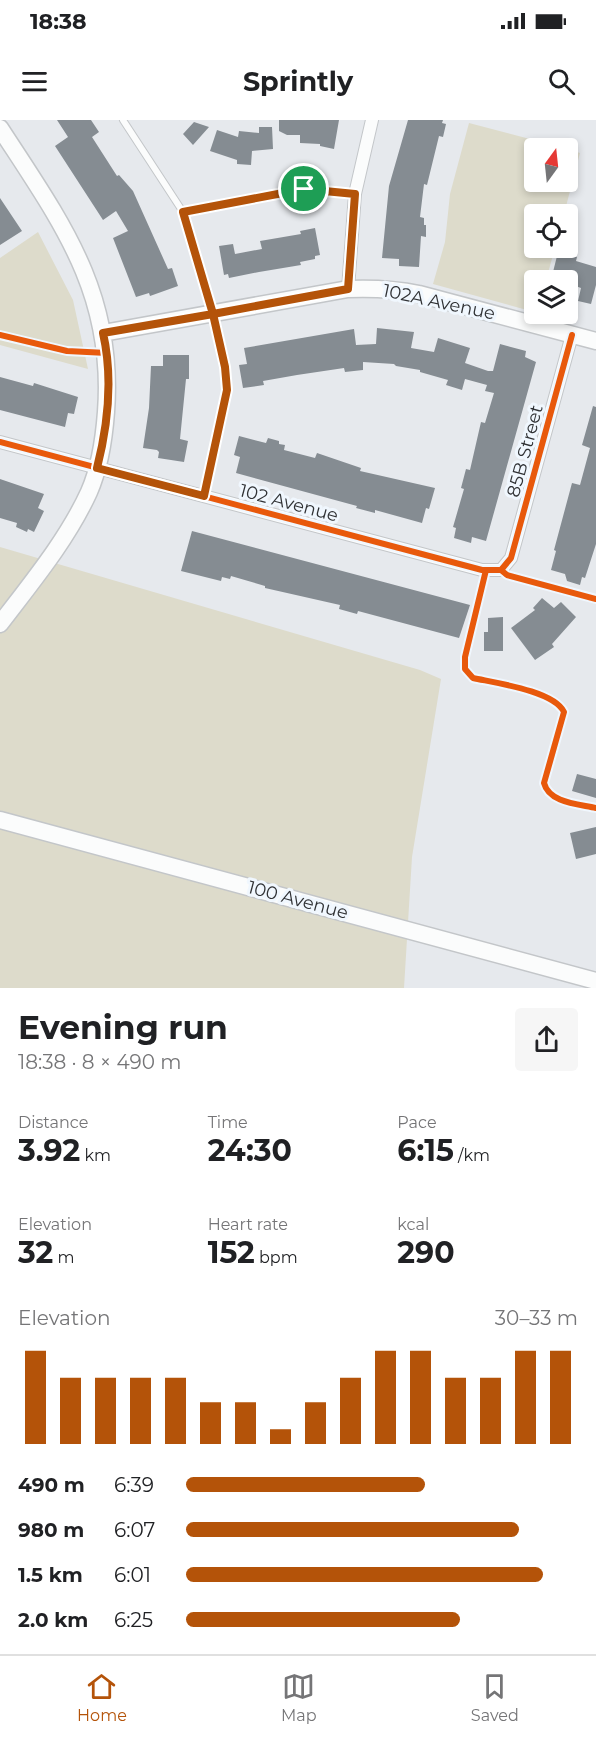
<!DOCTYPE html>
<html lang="en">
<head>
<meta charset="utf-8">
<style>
	body { margin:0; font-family:Montserrat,sans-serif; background:#f6f6f6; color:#202124; height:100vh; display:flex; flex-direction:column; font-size:22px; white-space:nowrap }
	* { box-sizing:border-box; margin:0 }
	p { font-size:20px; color:#757577 }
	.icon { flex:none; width:33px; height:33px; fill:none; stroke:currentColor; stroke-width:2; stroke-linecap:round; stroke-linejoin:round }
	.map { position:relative; height:868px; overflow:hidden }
	.side { display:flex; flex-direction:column; background:#fff; flex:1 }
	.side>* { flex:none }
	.needle { width:39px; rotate:15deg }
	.tools { position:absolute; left:524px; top:18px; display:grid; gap:12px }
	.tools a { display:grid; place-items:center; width:54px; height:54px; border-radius:6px; background:#fff; box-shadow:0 3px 9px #0003; font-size:30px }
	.pin { position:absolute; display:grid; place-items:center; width:51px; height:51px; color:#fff; margin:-26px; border:3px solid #fff; border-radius:50%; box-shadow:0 2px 6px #0007 }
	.round { display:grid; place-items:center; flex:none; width:63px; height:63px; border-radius:6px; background:#f6f6f6 }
	.overview { display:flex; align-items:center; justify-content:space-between; height:102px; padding:0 18px }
	h1 { font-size:33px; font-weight:700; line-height:45px }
	.metrics { display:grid; grid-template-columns:repeat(3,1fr); gap:9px; height:102px; padding:6px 18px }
	.metrics div { display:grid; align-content:center }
	.metrics b { font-size:30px; font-weight:700 }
	.metrics small { font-size:16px; font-weight:400 }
	.metrics p { font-size:16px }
	.chart { height:168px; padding:12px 18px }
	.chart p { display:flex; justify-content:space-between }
	.chart svg { width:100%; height:108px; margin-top:6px; stroke:#b45309; stroke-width:6 }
	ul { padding:0 18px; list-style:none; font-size:20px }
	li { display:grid; grid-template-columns:96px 72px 1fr; align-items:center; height:45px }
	li i { height:15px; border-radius:8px; background:#b45309 }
	.status { display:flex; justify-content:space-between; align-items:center; height:42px; padding:0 30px; background:#fff; direction:ltr }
	.status svg { height:16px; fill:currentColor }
	header { display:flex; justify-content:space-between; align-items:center; height:78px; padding:0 18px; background:#fff; font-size:27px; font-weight:700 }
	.menu { display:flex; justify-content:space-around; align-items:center; height:84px; border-top:2px solid #e0e0e0; background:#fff; font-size:16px; color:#757577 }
	.menu a { display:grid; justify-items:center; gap:3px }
	.menu .on { color:#b45309 }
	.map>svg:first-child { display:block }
</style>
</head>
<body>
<div class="status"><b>18:38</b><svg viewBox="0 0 49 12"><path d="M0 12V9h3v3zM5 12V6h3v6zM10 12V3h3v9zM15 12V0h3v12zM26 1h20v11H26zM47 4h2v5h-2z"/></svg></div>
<header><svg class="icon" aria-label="menu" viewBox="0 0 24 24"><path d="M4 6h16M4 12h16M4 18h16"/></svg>Sprintly<svg class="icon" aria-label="search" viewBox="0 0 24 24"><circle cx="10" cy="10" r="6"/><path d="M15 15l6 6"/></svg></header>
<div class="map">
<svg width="596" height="868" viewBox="0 0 596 868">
	<rect width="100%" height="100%" fill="#e6e9ed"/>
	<path fill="#dddbcb" d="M 469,3 L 564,28 L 534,28 L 534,62 L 567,62 L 567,29 L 580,33 L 564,94 L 534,94 L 534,128 L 555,128 L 546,160 L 534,160 L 534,192 L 433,164 L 445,122 L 450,74 Z
		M 38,112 L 73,180 L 88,249 L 0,225 L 0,138 Z
		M 0,427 L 420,550 L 441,559 L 412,737 L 404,868 L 0,868 Z"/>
	<path fill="#858c92" d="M 57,0 L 91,0 L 99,12 L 92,17 L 117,56 L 119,55 L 133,71 L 168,149 L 172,148 L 178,166 L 150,176 L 149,173 L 136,177 L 113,118 L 128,111 L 116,91 L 103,100 L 55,26 L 68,17 Z
		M 279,0 L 339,0 L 334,29 L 320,26 L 320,24 L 300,23 L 300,15 L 287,15 L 279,11 Z
		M 408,0 L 443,0 L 442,3 L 446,4 L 443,17 L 439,16 L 427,65 L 424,64 L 420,97 L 424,98 L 424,105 L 426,105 L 426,117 L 421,116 L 419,147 L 399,146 L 399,139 L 382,138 L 389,66 Z
		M 194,2 L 209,7 L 193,25 L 183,14 Z
		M 259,7 L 272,7 L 273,29 L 252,31 L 251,45 L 237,44 L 237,40 L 210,31 L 217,10 L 238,17 L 239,11 L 259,13 Z
		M 0,78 L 22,111 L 0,125 Z
		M 315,108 L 320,135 L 315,136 L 315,139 L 300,142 L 301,145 L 259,152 L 229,158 L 228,154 L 224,155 L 219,126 L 233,124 L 235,134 L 262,129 L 260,121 L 301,114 L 300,111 Z
		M 558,132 L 577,137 L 576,141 L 596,147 L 596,165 L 591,184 L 578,181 L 581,168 L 567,163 L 567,160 L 551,160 Z
		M 377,208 L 414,212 L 411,228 L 434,232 L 438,218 L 470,228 L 465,243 L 488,251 L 493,251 L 500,224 L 526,231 L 525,237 L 536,242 L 486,421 L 472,417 L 471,423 L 454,418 L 456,408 L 453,407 L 464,369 L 461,368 L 466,349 L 470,350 L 481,302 L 485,303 L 494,273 L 485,271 L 487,265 L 465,259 L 462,270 L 446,265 L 448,260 L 420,252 L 420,250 L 396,246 L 394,244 L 363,242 L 363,250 L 345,252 L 344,248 L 297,255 L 263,261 L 264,265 L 243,268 L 239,245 L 247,244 L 244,228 L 354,209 L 356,225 L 376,224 Z
		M 163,235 L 189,235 L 189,259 L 186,259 L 180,319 L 188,321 L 184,342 L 158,338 L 159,332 L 157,330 L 143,328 L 149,288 L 151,246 L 163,246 Z
		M 0,257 L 33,266 L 34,263 L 78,277 L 74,294 L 68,293 L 65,307 L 0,290 Z
		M 593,286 L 596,287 L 596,424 L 585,458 L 582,457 L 580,465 L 567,461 L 565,454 L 551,450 L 556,431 L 554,430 L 572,363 L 580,365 L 590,328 L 582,325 Z
		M 239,316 L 266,323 L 268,318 L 279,321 L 279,324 L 285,325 L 284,330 L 315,338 L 317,333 L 361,348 L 360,351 L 435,368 L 429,389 L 426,388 L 422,403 L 375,390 L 375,393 L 356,388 L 357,386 L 236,353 L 240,337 L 234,335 Z
		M 0,359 L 44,374 L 38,388 L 44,391 L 34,412 L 28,409 L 27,412 L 16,407 L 17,403 L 0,398 Z
		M 192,411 L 470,485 L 459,518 L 358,491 L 357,494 L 339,489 L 340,485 L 265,468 L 265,466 L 231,456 L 230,459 L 222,457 L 221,461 L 181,451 Z
		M 542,478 L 554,488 L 561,482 L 576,497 L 552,524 L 554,527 L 535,540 L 511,508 L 535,490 L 533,488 Z
		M 503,497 L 503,531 L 484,531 L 484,512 L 488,512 L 488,498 Z
		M 577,654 L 596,659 L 596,678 L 572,671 Z
		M 596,707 L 596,734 L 576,739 L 570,713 Z"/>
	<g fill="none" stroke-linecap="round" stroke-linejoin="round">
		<defs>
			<path id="lane" d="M 123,0 L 183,92 L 213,194 L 225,247 L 227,270 L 223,295 L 204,376
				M 183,92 L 304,69 L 355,74"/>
			<path id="street" d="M 348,169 L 355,74 L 372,0
				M 0,322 L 482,450 L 501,450 L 511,438 L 572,215"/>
			<path id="secondary" d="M 0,8 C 61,102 115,173 106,292 C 104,319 100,347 89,372 C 67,420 32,462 0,504
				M 103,213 L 348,169 C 373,168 395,169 419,174 L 596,221
				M 0,700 L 596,861"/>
		</defs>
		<use href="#lane" stroke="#c3c6c9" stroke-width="8"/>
		<use href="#street" stroke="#c3c6c9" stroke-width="14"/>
		<use href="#secondary" stroke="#c3c6c9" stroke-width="19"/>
		<use href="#lane" stroke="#fbfcfc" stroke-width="6"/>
		<use href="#street" stroke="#fbfcfc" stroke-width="12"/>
		<use href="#secondary" stroke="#fbfcfc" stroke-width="16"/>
		<defs>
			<path id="cycleway" d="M 0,215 L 67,231 L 107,233
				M 0,322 L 482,450 L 501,450
				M 486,450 L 465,537 L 465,549 L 473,558 C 496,563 554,571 564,592 L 544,663 C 549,683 579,684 596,688
				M 501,450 L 511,438 L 572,215
				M 501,450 L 507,455 L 596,479"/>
		</defs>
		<use href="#cycleway" stroke="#f0f7fe" stroke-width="10"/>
		<use href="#cycleway" stroke="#e8590c" stroke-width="6"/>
	</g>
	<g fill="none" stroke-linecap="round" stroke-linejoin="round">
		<defs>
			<path id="route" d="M 304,69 L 183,92 L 213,194 L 103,213 C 113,257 108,305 97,348 L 204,376 L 227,270 L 225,247 L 213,194 L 348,169 L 355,74 L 304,69"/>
		</defs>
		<use href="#route" stroke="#fff" stroke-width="12"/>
		<use href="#route" stroke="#b45309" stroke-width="8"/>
	</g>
	<g text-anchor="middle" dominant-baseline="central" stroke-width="6" stroke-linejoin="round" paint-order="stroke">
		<g font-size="18" fill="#303235" stroke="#f0f7fe">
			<text transform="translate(439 182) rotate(12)">102A Avenue</text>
			<text transform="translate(525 331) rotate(-75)">85B Street</text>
			<text transform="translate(289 383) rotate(15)">102 Avenue</text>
			<text transform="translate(298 780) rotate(15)">100 Avenue</text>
		</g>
	</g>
</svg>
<div class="tools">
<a><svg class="needle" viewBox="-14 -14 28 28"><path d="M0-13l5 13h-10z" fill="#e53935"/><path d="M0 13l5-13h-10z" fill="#757577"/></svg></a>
<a><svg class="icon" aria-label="locate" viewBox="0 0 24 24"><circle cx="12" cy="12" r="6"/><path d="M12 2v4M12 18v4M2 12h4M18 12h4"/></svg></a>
<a><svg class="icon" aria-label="layers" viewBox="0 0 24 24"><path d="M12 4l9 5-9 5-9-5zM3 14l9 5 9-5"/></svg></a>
</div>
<div class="pin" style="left:304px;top:69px;background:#1e9e55"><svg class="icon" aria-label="arrive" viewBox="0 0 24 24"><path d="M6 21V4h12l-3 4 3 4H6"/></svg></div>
</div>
<section class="side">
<div class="overview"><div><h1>Evening run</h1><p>18:38 · 8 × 490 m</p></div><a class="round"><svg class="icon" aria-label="share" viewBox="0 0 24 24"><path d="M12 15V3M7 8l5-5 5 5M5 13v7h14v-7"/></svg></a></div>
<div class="metrics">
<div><p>Distance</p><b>3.92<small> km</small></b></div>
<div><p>Time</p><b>24:30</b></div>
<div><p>Pace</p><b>6:15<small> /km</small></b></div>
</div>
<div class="metrics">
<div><p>Elevation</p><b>32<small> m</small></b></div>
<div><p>Heart rate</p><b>152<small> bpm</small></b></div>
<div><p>kcal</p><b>290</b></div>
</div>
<div class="chart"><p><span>Elevation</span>30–33 m</p>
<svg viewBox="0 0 160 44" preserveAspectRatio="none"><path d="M5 44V6M15 44V17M25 44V17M35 44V17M45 44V17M55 44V27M65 44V27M75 44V38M85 44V27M95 44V17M105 44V6M115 44V6M125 44V17M135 44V17M145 44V6M155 44V6"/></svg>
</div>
<ul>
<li><b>490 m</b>6:39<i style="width:61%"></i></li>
<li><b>980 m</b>6:07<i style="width:85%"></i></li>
<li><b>1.5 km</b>6:01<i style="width:91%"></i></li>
<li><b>2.0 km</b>6:25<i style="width:70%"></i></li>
</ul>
</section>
<nav class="menu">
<a class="on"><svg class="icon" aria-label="home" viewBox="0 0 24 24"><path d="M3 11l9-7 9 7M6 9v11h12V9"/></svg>Home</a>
<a><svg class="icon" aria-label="map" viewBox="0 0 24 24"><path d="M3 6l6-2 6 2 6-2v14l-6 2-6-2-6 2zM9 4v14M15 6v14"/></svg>Map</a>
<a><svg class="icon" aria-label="saved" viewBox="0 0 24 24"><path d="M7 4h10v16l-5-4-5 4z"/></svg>Saved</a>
</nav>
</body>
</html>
